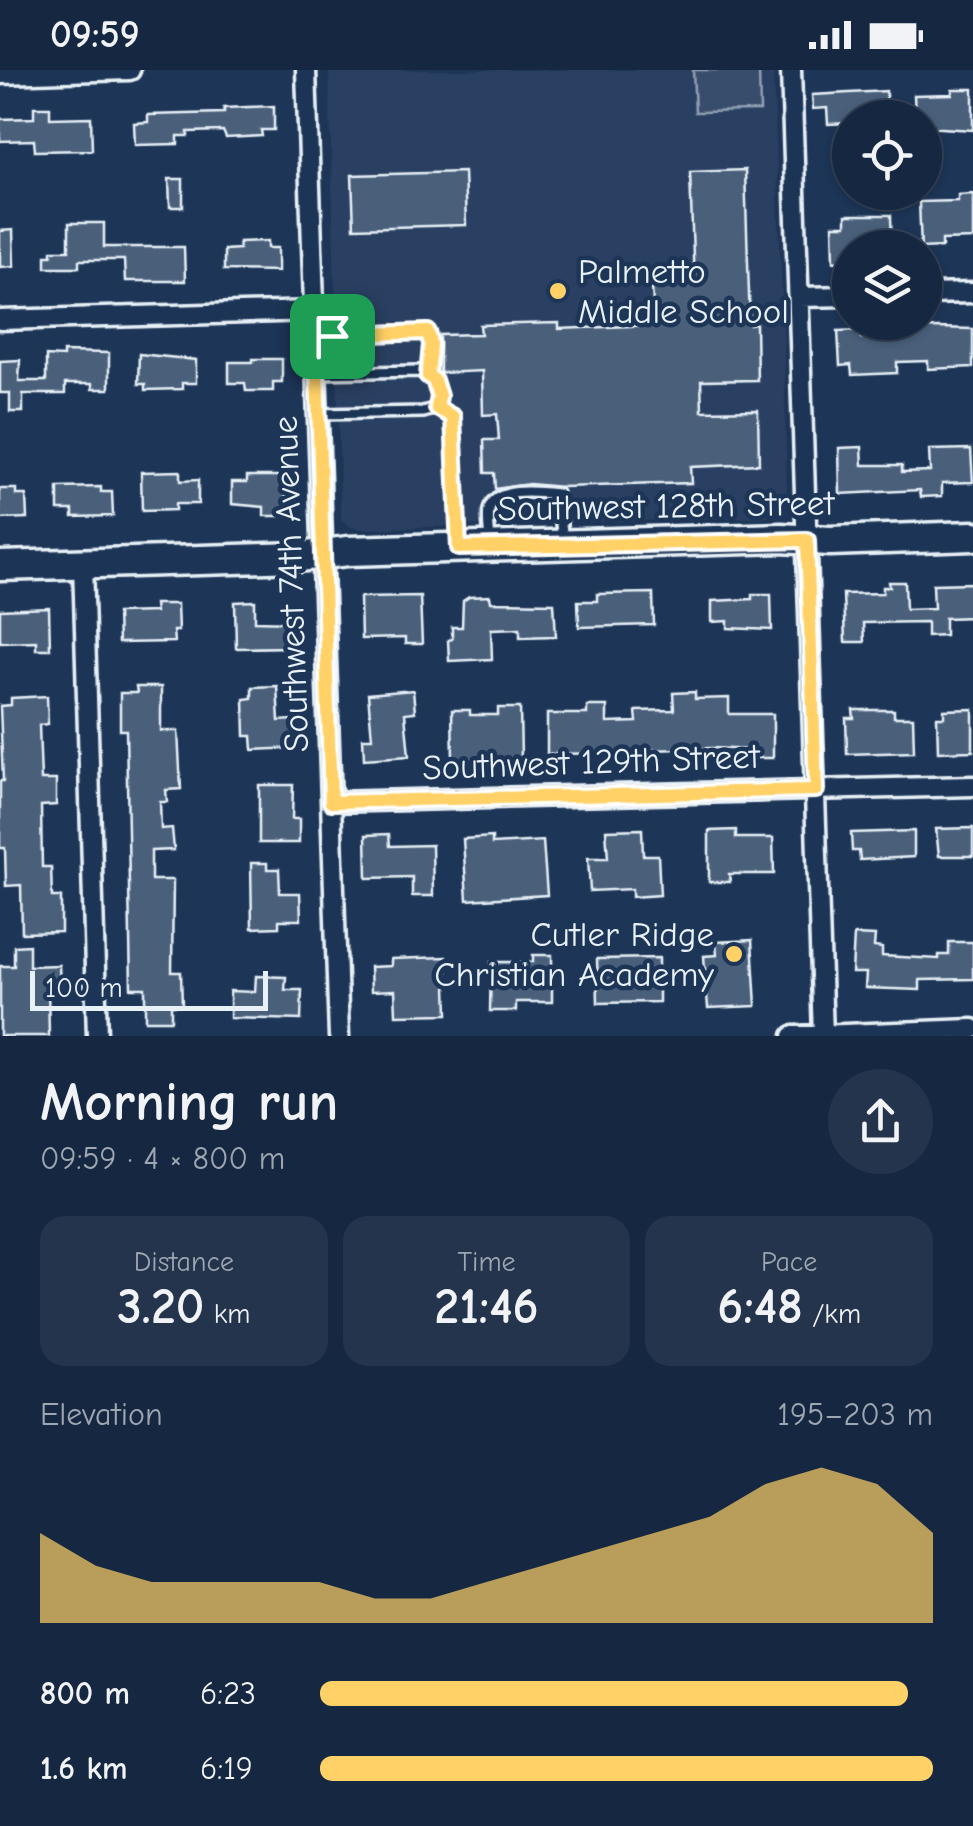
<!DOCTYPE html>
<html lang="en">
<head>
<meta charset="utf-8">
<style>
	body { margin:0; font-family:"Comic Neue",sans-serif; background:#23344c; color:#f1f3f6; height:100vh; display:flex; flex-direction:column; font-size:38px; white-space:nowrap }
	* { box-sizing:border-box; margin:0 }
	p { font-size:32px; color:#9ea6b1 }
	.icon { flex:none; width:55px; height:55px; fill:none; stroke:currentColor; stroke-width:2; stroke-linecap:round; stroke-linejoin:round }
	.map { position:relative; height:966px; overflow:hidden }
	.sheet { display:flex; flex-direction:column; background:#162841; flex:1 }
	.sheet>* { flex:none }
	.tools { position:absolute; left:832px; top:30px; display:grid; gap:20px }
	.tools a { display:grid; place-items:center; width:110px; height:110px; border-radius:50%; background:#162841; box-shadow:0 2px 8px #0004,0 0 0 2px #35445a; font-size:50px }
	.scale { position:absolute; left:30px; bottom:25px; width:238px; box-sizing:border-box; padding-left:10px; border:5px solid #e8f1f8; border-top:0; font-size:28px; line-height:35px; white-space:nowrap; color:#e8f1f8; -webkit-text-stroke:8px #1d3557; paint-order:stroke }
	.pin { position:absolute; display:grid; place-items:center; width:85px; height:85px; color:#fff; margin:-42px; border-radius:20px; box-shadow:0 5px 15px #0006 }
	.round { display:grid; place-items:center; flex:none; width:105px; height:105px; border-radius:52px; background:#23344c }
	.overview { display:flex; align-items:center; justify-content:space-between; height:170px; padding:0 40px }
	h1 { font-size:55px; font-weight:700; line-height:75px }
	.metrics { display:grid; grid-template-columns:repeat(3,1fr); gap:15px; height:170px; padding:10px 40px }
	.metrics div { display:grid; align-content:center; border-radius:25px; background:#23344c; text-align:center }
	.metrics b { font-size:50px; font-weight:700 }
	.metrics small { font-size:28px; font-weight:400 }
	.metrics p { font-size:28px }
	.chart { height:280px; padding:20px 40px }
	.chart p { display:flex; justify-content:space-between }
	.chart svg { width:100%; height:180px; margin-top:10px; fill:#ffd166; opacity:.7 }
	ul { padding:0 40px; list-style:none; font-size:32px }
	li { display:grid; grid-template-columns:160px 120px 1fr; align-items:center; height:75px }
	li i { height:25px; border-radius:12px; background:#ffd166 }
	.status { display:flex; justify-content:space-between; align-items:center; height:70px; padding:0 50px; background:#162841; direction:ltr }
	.status svg { height:28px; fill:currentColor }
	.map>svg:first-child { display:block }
</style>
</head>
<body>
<div class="status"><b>09:59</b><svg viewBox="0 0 49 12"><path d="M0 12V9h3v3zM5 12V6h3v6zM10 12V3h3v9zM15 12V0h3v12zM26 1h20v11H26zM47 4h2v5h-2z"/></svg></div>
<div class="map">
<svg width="973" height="966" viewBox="0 0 973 966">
	<rect width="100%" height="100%" fill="#1d3557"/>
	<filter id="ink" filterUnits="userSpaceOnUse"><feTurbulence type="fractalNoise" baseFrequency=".01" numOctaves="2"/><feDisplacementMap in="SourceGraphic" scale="20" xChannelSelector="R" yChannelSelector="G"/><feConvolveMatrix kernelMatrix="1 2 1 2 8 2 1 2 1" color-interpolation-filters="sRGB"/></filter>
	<g filter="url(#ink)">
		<path fill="#2a4162" d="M 329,0 L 773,0 L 784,277 L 787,432 L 784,442 L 775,447 L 360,459 L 350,457 L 341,449 Z"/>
		<path fill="#374d6c" stroke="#909fb2" stroke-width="2.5" d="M 693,0 L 759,0 L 760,41 L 695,42 Z"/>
		<path fill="#495e7a" stroke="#e8f1f8" stroke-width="2.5" d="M 952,19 L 973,19 L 973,60 L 925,57 L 925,48 L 915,48 L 914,25 L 952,24 Z
			M 886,21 L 887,48 L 850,48 L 850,53 L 828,54 L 827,38 L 813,39 L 812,25 Z
			M 274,36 L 274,60 L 261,60 L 262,66 L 226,68 L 223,61 L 188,62 L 188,66 L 178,66 L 178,74 L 135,75 L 134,53 L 148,52 L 148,45 L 224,43 L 224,38 Z
			M 34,37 L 50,37 L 50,48 L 91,47 L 92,80 L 35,81 L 34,70 L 0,71 L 0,49 L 34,48 Z
			M 745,100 L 750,255 L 756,254 L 757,310 L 701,311 L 702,341 L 758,340 L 759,394 L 690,397 L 691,413 L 562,417 L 529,414 L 495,419 L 494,403 L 485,403 L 484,370 L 499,370 L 497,344 L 483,345 L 482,301 L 440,303 L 440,265 L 481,264 L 480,255 L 559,253 L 559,259 L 654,255 L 652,216 L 694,215 L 690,102 Z
			M 464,102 L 466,155 L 354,158 L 352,105 Z
			M 169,109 L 183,109 L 183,137 L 170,137 Z
			M 973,124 L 973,169 L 942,170 L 942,177 L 921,178 L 919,132 L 958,131 L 958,125 Z
			M 846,145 L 891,145 L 892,178 L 850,178 L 850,190 L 834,191 L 833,155 L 846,155 Z
			M 69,153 L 104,153 L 104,177 L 184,177 L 185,211 L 125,211 L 124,190 L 79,190 L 79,197 L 46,197 L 46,185 L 52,185 L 52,180 L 69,180 Z
			M 13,160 L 14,196 L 0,197 L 0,161 Z
			M 268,171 L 268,178 L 278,178 L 278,201 L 224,200 L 224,180 L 239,179 L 239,172 Z
			M 937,258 L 973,259 L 973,297 L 928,299 L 928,291 L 897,292 L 897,303 L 852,305 L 851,295 L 840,296 L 838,261 L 861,260 L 861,268 L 919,265 L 918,259 Z
			M 63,282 L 109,283 L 109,319 L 92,319 L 92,314 L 65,314 L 65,324 L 23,324 L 23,342 L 10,342 L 10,323 L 0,323 L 0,291 L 20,290 L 19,311 L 46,311 L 46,286 L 63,287 Z
			M 139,284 L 196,290 L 196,313 L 182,313 L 182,319 L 145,320 L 145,314 L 138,314 Z
			M 253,289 L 282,289 L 282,312 L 273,312 L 273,321 L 246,321 L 245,313 L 229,313 L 229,292 L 253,292 Z
			M 862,377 L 863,395 L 902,395 L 902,402 L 930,401 L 929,380 L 971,379 L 973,412 L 942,413 L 942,426 L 921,427 L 920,420 L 840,424 L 839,378 Z
			M 180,401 L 180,411 L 198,410 L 198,434 L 175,434 L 175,440 L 142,441 L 141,402 Z
			M 247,406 L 286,406 L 286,446 L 264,446 L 264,437 L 232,434 L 232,412 L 247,412 Z
			M 101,417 L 101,422 L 112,422 L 113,446 L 73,447 L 73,440 L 58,440 L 58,418 Z
			M 0,419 L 16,419 L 16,425 L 26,425 L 27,448 L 0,449 Z
			M 889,512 L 905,512 L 906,539 L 934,538 L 933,514 L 973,513 L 973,547 L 945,548 L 945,565 L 927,566 L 927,552 L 863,553 L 864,572 L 845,572 L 843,524 L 883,523 L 883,517 L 890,517 Z
			M 653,523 L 654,555 L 579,557 L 578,531 L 597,531 L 597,524 Z
			M 752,524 L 771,524 L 772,560 L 728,558 L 728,551 L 712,552 L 712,531 L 752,529 Z
			M 420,526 L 422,574 L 405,574 L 405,568 L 361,569 L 360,527 Z
			M 490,526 L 491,532 L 554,533 L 556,566 L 520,567 L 520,558 L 491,559 L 492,589 L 449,591 L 448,570 L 452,569 L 452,557 L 462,557 L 463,531 L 469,527 Z
			M 255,531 L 255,551 L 291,552 L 292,577 L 236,578 L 235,532 Z
			M 154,534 L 177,534 L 178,561 L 173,561 L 174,572 L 118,573 L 117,543 L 155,542 Z
			M 49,538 L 50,579 L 36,579 L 36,571 L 0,572 L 0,540 Z
			M 277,616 L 279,651 L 293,650 L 294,678 L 253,680 L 252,666 L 245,666 L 244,629 L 252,628 L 252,617 Z
			M 136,617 L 161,617 L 161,661 L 178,661 L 181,719 L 166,720 L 167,732 L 160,732 L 161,759 L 172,758 L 174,780 L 151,781 L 151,810 L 173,810 L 172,902 L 181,902 L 182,935 L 171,935 L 171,950 L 145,950 L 145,918 L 131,918 L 126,660 L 120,660 L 120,623 L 137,623 Z
			M 413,620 L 415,642 L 405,643 L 409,686 L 364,689 L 363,668 L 372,668 L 368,624 Z
			M 695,622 L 695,629 L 729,628 L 729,644 L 773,644 L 773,688 L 749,688 L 749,680 L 713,678 L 651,680 L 651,687 L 627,688 L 627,683 L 547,684 L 547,644 L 587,644 L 587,636 L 607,636 L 607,653 L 637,652 L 636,641 L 674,640 L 673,623 Z
			M 47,626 L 48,654 L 39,655 L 41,710 L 56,710 L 56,735 L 41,736 L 42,797 L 51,797 L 52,827 L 61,827 L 61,862 L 22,863 L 21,815 L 6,816 L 5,778 L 0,778 L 0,711 L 3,711 L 0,636 L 11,635 L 11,628 Z
			M 498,638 L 520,638 L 521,688 L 453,689 L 452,640 L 470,640 L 470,645 L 498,645 Z
			M 973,639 L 973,681 L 938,682 L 937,647 L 944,647 L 944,640 Z
			M 853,640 L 894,640 L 894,647 L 913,647 L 914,682 L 847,684 L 846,648 L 854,648 Z
			M 259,715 L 293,715 L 292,749 L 299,749 L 299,773 L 259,773 Z
			M 973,758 L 973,786 L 939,786 L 936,759 Z
			M 642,759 L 643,785 L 658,785 L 660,825 L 632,827 L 632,819 L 590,821 L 588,788 L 608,788 L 606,760 Z
			M 736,760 L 736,768 L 773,768 L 774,804 L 729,804 L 730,812 L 709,812 L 709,761 Z
			M 914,761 L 914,787 L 860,790 L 859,781 L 852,781 L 851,763 Z
			M 389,764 L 390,776 L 432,775 L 433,826 L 412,826 L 412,807 L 367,808 L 366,765 Z
			M 492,767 L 492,774 L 543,771 L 547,825 L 467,830 L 463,769 Z
			M 251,793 L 267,793 L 267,799 L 279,799 L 280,823 L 300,823 L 301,850 L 279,850 L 279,857 L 252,858 Z
			M 854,865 L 875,866 L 874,877 L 882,878 L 882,886 L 939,889 L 939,885 L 949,885 L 949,872 L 973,872 L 973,909 L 920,910 L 920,920 L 865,918 L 866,903 L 852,903 Z
			M 752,870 L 756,936 L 708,938 L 704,886 L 717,885 L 716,872 Z
			M 29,875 L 29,896 L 59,895 L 60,917 L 48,917 L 49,966 L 0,966 L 0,896 L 14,896 L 14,876 Z
			M 533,885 L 552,885 L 552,932 L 516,932 L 516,941 L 490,941 L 491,892 L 533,892 Z
			M 446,887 L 448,944 L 396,945 L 395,920 L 371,921 L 370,897 L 391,896 L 391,889 Z
			M 659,888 L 659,932 L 598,933 L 597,889 Z
			M 256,906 L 286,907 L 285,920 L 302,920 L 301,950 L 230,948 L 230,921 L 255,922 Z"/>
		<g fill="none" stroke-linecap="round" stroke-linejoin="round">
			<defs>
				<path id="lane" d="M 316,265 L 428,261 L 431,274 L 428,306
					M 317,303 L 419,301 L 434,310 L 439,326 L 437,338 L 423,342 L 319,344
					M 437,338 L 453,347 L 459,475
					M 490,474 C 490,464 487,450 489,440 C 495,416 539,422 557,424 L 563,469"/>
				<path id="street" d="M 306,0 L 339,966
					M 791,0 L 823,966
					M 0,4 L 130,0
					M 925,224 L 973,223
					M 799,227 L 850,226
					M 0,250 L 315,241
					M 83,493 L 97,966
					M 331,732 L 973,716
					M 793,966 L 973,959"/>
				<path id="secondary" d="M 0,496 L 299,487 L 348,481 L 781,468 L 830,471 L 973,466"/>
			</defs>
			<use href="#lane" stroke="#e8f1f8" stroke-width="16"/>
			<use href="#street" stroke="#e8f1f8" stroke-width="25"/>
			<use href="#secondary" stroke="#e8f1f8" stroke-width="35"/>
			<use href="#lane" stroke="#1d3557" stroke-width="9"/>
			<use href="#street" stroke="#1d3557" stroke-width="18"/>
			<use href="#secondary" stroke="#1d3557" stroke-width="28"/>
		</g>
	</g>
	<g fill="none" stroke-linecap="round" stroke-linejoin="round" filter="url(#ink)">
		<defs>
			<path id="route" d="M 428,262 L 431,274 L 428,306 L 434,310 L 439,326 L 437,338 L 453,347 L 459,478 L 807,470 L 816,720 L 331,732 L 316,266 Z"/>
		</defs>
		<use href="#route" stroke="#fff" stroke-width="20"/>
		<use href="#route" stroke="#ffd166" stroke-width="12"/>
	</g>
	<g fill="#ffd166" stroke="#1d3557" stroke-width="4">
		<circle cx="558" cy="221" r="10"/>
		<circle cx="734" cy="884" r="10"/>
	</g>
	<g text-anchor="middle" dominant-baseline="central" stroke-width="9" stroke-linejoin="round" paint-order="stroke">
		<g font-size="35" fill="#e8f1f8" stroke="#1d3557" text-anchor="start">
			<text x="578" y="201">Palmetto<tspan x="578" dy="40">Middle School</tspan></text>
			<text x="714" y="864" text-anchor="end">Cutler Ridge<tspan x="714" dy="40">Christian Academy</tspan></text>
		</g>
		<g font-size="35" fill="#e8f1f8" stroke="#1d3557">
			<text transform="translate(666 436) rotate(-1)">Southwest 128th Street</text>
			<text transform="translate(291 514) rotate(-92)">Southwest 74th Avenue</text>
			<text transform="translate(591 692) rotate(-2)">Southwest 129th Street</text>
		</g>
	</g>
</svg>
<div class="tools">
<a><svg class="icon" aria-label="locate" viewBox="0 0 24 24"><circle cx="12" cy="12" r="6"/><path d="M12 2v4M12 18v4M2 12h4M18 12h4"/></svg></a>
<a><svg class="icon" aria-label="layers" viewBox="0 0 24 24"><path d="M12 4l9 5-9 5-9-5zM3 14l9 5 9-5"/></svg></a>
</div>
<div class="scale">100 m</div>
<div class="pin" style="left:332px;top:266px;background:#1e9e55"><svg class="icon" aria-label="arrive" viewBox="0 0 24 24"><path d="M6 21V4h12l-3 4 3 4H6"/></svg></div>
</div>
<section class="sheet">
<div class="overview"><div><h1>Morning run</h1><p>09:59 · 4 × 800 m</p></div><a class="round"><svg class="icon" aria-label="share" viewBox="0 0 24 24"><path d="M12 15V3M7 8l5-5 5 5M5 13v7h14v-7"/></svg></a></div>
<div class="metrics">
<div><p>Distance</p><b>3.20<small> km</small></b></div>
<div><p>Time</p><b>21:46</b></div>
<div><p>Pace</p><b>6:48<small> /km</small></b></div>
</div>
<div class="chart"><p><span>Elevation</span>195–203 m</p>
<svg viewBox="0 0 160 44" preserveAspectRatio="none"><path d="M0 44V22L10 30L20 34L30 34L40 34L50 34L60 38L70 38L80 34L90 30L100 26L110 22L120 18L130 10L140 6L150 10L160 22V44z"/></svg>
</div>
<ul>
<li><b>800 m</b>6:23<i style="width:96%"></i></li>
<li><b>1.6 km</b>6:19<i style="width:100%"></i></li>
</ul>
</section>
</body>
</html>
